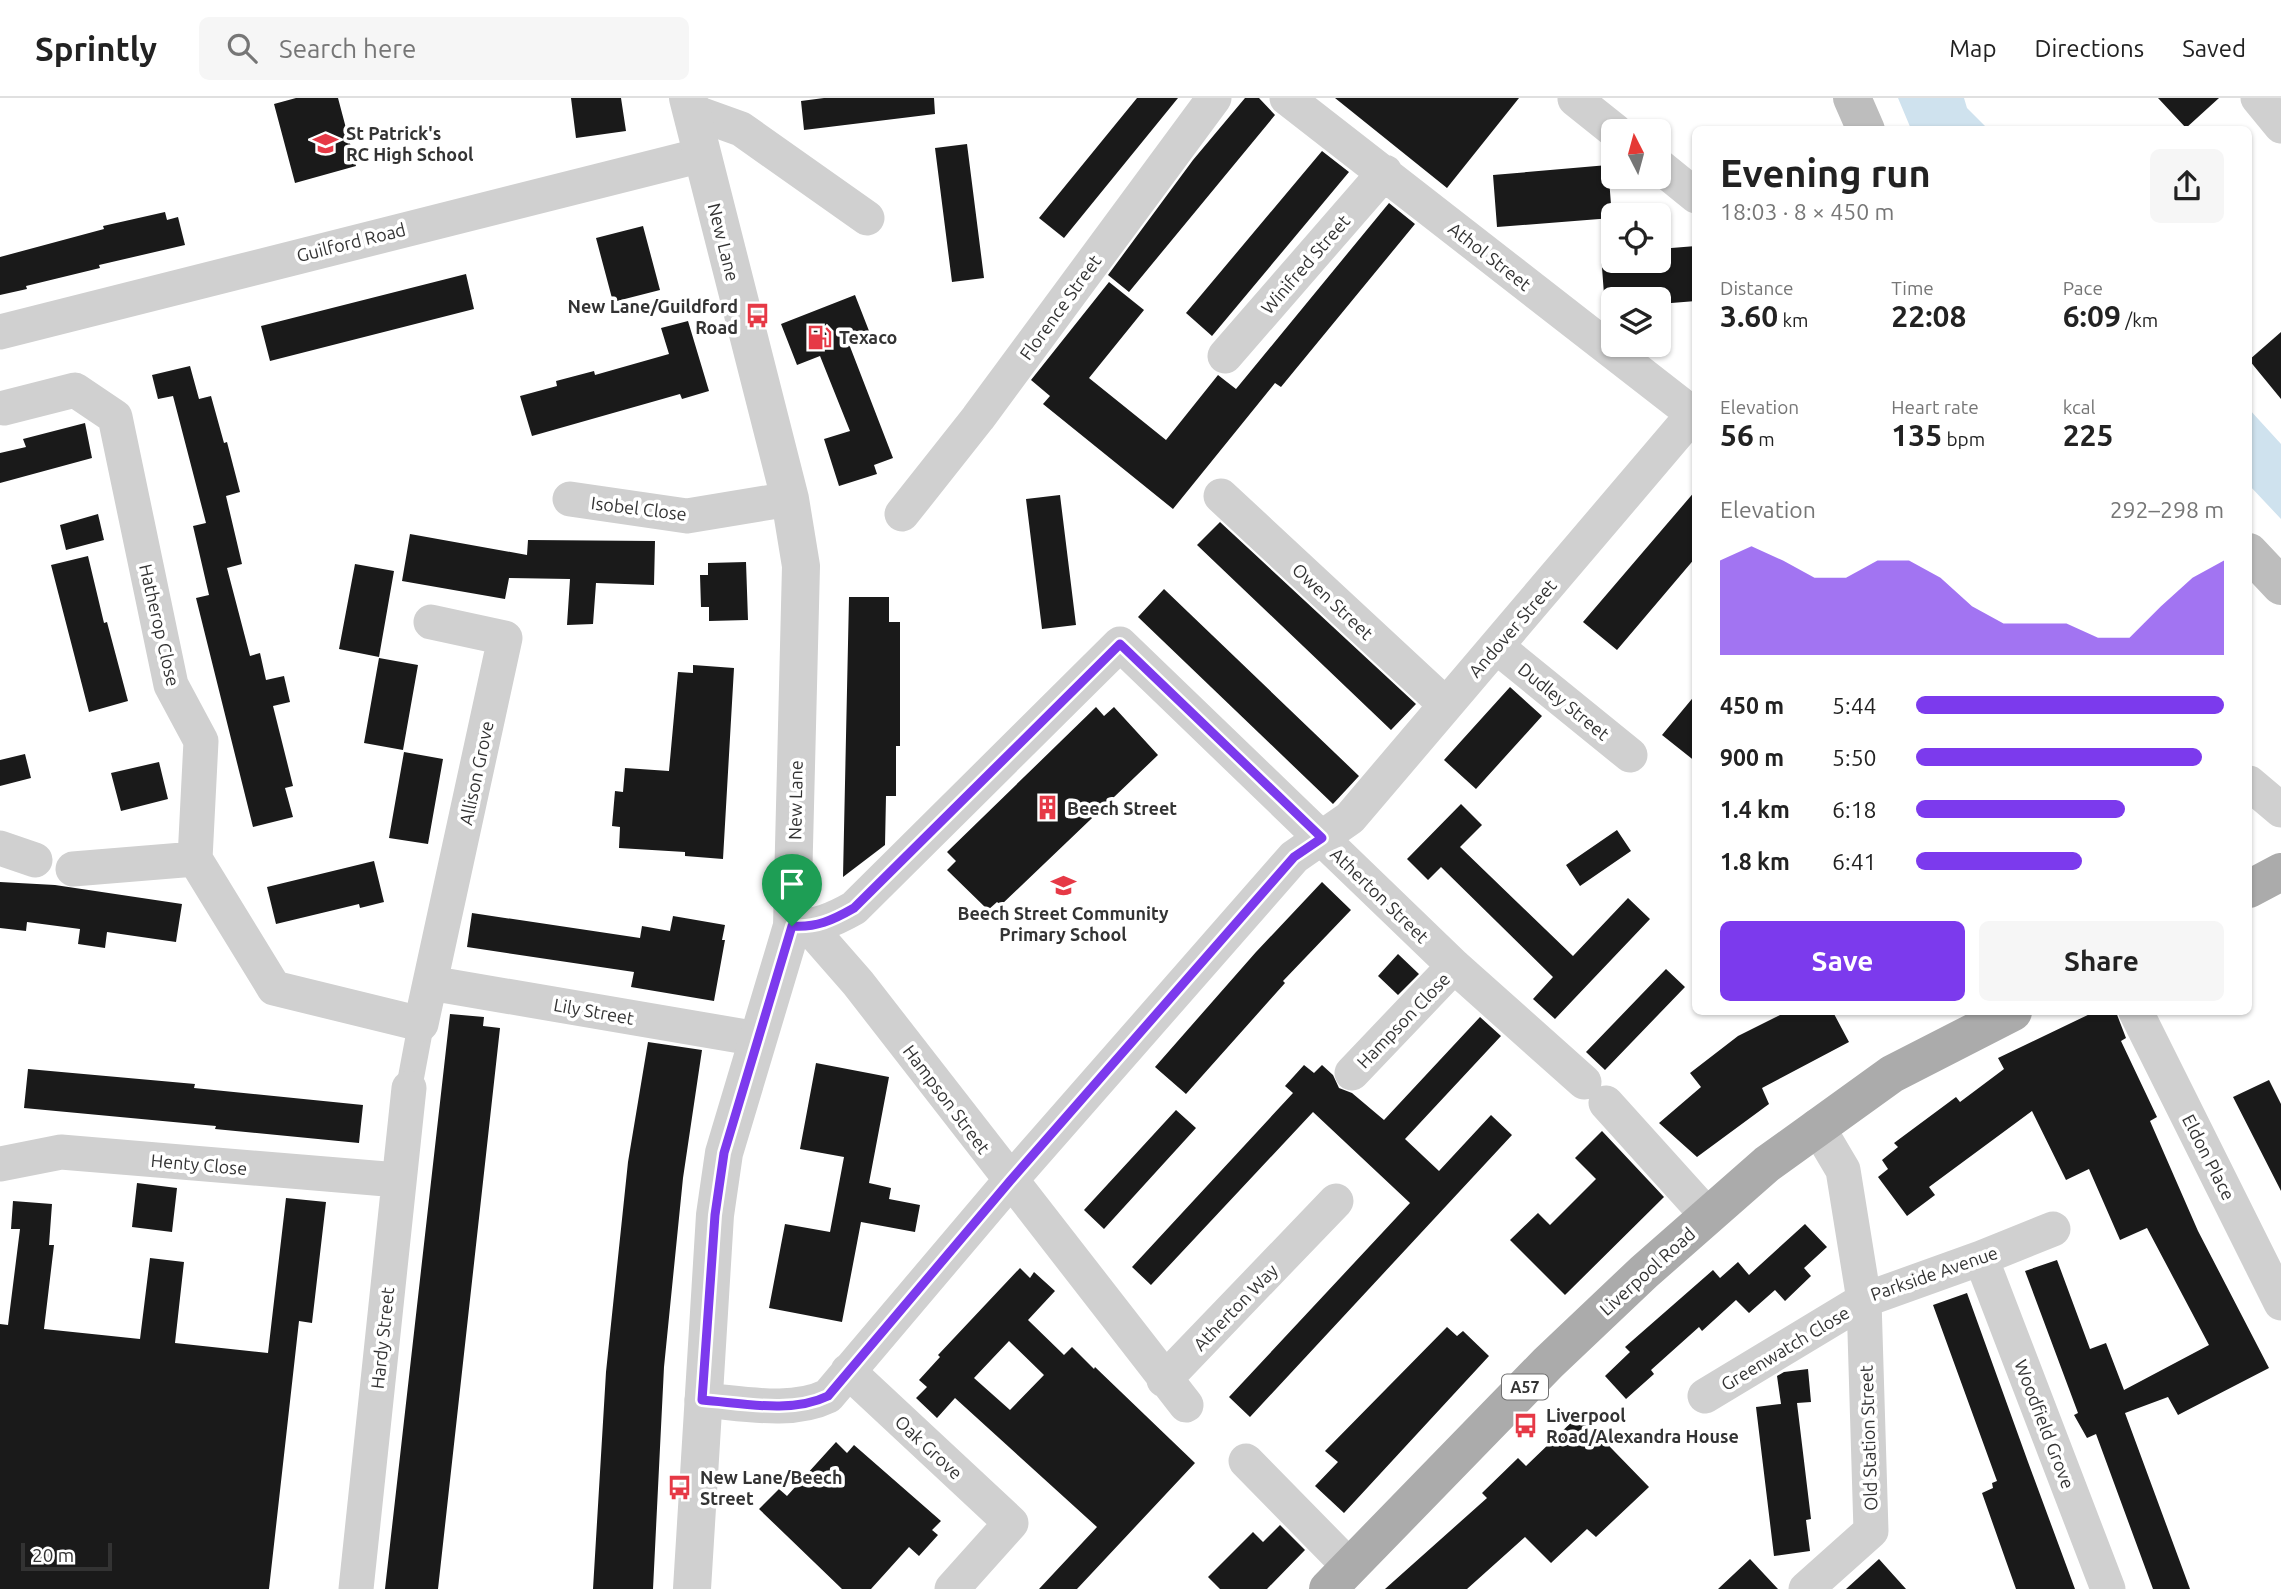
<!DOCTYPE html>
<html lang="en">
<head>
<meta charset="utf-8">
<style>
	body { margin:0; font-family:Ubuntu,sans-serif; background:#f6f6f6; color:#222; height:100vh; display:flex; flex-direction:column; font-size:26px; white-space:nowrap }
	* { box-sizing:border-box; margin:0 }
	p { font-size:23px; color:#767676 }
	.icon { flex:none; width:38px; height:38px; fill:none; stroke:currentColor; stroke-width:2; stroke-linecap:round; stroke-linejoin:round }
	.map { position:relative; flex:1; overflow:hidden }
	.drawer { position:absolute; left:1692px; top:28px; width:560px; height:889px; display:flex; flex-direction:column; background:#fff; border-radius:10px; box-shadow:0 2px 5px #0004 }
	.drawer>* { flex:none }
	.needle { width:46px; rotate:354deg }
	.fabs { position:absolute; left:1601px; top:21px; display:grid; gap:14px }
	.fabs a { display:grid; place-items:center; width:70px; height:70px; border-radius:10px; background:#fff; box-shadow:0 2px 5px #0004; font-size:35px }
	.scale { position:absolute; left:21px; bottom:18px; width:91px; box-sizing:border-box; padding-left:7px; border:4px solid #333; border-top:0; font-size:19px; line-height:24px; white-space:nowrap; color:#333; -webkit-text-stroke:5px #fff; paint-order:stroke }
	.pin { position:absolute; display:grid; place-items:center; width:60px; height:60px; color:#fff; margin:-72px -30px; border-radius:50% 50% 50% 0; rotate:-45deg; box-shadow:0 0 7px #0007 }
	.pin .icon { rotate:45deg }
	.round { display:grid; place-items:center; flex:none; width:74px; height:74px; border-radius:10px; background:#f6f6f6 }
	.overview { display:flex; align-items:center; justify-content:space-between; height:119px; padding:0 28px }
	h1 { font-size:38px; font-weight:600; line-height:52px }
	.figures { display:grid; grid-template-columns:repeat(3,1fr); gap:10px; height:119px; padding:7px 28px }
	.figures div { display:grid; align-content:center }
	.figures b { font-size:30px; font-weight:600 }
	.figures small { font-size:19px; font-weight:400 }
	.figures p { font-size:19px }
	.chart { height:196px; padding:14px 28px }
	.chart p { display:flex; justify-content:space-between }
	.chart svg { width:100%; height:126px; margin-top:7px; fill:#7c3aed; opacity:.7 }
	.cta { display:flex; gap:14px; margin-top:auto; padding:14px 28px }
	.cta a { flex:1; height:80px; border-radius:10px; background:#7c3aed; color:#fff; font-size:28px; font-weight:600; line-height:80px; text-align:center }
	.cta a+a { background:#f6f6f6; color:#222 }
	ul { padding:0 28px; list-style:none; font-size:23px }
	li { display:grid; grid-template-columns:112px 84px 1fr; align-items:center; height:52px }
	li i { height:18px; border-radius:9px; background:#7c3aed }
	header { display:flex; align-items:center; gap:42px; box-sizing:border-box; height:98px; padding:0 35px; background:#fff; border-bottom:2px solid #e0e0e0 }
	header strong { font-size:33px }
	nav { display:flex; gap:38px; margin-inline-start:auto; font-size:24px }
	.search { width:490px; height:63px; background:#f6f6f6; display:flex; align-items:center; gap:18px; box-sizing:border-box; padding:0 24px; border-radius:10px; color:#767676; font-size:26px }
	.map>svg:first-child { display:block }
</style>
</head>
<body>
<header>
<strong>Sprintly</strong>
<div class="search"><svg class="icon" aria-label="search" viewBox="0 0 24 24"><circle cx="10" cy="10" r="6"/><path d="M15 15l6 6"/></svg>Search here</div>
<nav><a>Map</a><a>Directions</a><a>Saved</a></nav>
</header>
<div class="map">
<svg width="2281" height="1491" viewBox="0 0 2281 1491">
	<rect width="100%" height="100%" fill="#fff"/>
	<path fill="#cfe2ee" d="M 1898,0 L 1964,0 L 1967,10 L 1988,31 L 1911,31 Z
		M 2249,311 L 2281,346 L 2281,421 L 2249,387 Z"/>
	<path fill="#1a1a1a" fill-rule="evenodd" d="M 296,0 L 338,0 L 356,68 L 295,85 L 274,6 Z
		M 571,0 L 621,0 L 626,33 L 576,40 Z
		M 824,0 L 934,0 L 935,16 L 804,32 L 801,3 Z
		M 1137,0 L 1178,0 L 1064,140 L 1039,120 Z
		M 1245,0 L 1259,0 L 1275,17 L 1129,194 L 1108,177 L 1193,62 Z
		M 1335,0 L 1519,0 L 1447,90 Z
		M 2158,0 L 2219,0 L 2186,30 Z
		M 967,46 L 984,180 L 952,184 L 935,50 Z
		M 1322,53 L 1349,74 L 1212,238 L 1186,215 Z
		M 1608,67 L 1612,120 L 1497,129 L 1493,77 Z
		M 1389,105 L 1415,126 L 1281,289 L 1275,285 L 1173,411 L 1043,306 L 1050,298 L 1031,282 L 1109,184 L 1144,212 L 1089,280 L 1166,342 L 1218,277 L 1236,291 Z
		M 165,114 L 167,122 L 178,119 L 185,147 L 99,167 L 100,170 L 26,188 L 27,191 L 0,197 L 0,159 L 104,131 L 103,128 Z
		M 643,128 L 660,192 L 613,204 L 596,140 Z
		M 1696,148 L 1696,203 L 1659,206 L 1659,201 L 1614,201 L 1614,209 L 1605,210 L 1601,156 L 1614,155 L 1614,163 L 1659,163 L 1659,151 Z
		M 466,176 L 474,211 L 270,263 L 261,228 Z
		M 855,197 L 871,238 L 849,246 L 893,360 L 874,367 L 877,376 L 839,388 L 824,341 L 850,333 L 820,258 L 797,267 L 781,226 Z
		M 688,223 L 709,293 L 682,301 L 680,296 L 532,338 L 520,298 L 557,288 L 556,283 L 594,273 L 595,277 L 669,256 L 661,230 Z
		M 2281,234 L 2281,301 L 2249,262 Z
		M 190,268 L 199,301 L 211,298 L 224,345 L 227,344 L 240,394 L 226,398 L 242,466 L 227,470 L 250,558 L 260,555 L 266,582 L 284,578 L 290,604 L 273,608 L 293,688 L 285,690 L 293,719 L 253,729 L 196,500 L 209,497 L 193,428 L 206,425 L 173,298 L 158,301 L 152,277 Z
		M 85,325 L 92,360 L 0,385 L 0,355 L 26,349 L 23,341 Z
		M 1696,392 L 1696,459 L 1617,552 L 1583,524 Z
		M 1060,397 L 1076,527 L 1042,531 L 1026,401 Z
		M 98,416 L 104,442 L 66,452 L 60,427 Z
		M 1220,424 L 1416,606 L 1391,632 L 1197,447 Z
		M 410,436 L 527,457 L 528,442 L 655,443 L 654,487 L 596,485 L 593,526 L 567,527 L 570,481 L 509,480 L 505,501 L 402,483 Z
		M 88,458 L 104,525 L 107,524 L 128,603 L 89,614 L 51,467 Z
		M 746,464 L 748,522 L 709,523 L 709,509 L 701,509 L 700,477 L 708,477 L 708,465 Z
		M 355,466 L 394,473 L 379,559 L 339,551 Z
		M 1164,491 L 1359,678 L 1333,706 L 1138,519 Z
		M 849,499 L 889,499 L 889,524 L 900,524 L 900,648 L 896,648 L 896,698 L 886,698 L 885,747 L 843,779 Z
		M 379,560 L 418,567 L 403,652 L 364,645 Z
		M 693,567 L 734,570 L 723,761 L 685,758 L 685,754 L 619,750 L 620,729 L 612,728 L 615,693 L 623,694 L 625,670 L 669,673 L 678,574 L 693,575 Z
		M 1510,589 L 1542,618 L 1476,691 L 1444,662 Z
		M 1696,596 L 1696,664 L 1662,637 Z
		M 1096,609 L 1104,618 L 1114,609 L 1158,657 L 1001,807 L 997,804 L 988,812 L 947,772 L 956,763 L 947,754 Z
		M 404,654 L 443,661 L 428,746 L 389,740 Z
		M 25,656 L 31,680 L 0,688 L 0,662 Z
		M 159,664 L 168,701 L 121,713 L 111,675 Z
		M 1461,706 L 1482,727 L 1460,749 L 1573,858 L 1628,800 L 1650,821 L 1555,921 L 1533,901 L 1553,879 L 1441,769 L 1428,782 L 1407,761 Z
		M 1617,732 L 1631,753 L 1580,788 L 1566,767 Z
		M 374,763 L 384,804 L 360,810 L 359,806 L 276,826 L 267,789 Z
		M 0,784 L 55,787 L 182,806 L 176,844 L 107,834 L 105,850 L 78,846 L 80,831 L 27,824 L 26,833 L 0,830 Z
		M 1322,784 L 1351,812 L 1283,883 L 1285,885 L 1186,996 L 1155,969 L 1256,854 Z
		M 472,815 L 640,840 L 642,828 L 670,833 L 673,818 L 725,827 L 722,842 L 725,842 L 714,903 L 631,889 L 634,874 L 467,849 Z
		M 1398,856 L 1419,876 L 1398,897 L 1378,878 Z
		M 1666,871 L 1685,889 L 1605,972 L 1586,954 Z
		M 1786,914 L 1833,914 L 1849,944 L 1762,990 L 1769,1006 L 1697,1059 L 1659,1025 L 1701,989 L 1690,975 L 1738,938 Z
		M 2094,914 L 2116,914 L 2126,940 L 2121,943 L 2157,1019 L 2150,1023 L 2198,1133 L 2269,1270 L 2178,1317 L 2168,1299 L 2125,1315 L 2190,1491 L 2153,1491 L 2096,1336 L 2087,1340 L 2074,1317 L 2078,1315 L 2025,1173 L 2057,1162 L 2090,1251 L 2106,1245 L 2124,1292 L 2209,1247 L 2147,1130 L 2120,1142 L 2089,1071 L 2066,1082 L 2032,1013 L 1929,1089 L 1935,1097 L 1907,1118 L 1878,1079 L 1888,1071 L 1882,1062 L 1898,1049 L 1894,1045 L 1956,999 L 1960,1004 L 2004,971 L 1998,960 Z
		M 450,916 L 484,919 L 483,928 L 500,930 L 438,1491 L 385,1491 Z
		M 1480,919 L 1501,938 L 1405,1041 L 1439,1073 L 1491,1017 L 1512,1037 L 1250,1319 L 1229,1299 L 1410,1105 L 1313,1014 L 1151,1187 L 1132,1169 L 1293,995 L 1285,988 L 1304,967 L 1314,975 L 1322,967 L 1333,977 L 1339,990 L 1352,995 L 1384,1022 Z
		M 648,944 L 702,952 L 683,1080 L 664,1269 L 653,1491 L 593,1491 L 606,1274 L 628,1064 Z
		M 816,965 L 889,979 L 869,1085 L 891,1090 L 889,1101 L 920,1107 L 915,1134 L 861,1124 L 842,1224 L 769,1210 L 785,1126 L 830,1134 L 844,1059 L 800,1051 Z
		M 28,971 L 195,986 L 194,990 L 363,1007 L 359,1045 L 215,1031 L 216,1028 L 24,1010 Z
		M 2269,982 L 2281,1006 L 2281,1093 L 2233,999 Z
		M 1176,1012 L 1196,1030 L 1104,1131 L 1084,1112 Z
		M 1602,1033 L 1664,1099 L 1565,1197 L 1510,1142 L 1538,1115 L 1550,1127 L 1596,1081 L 1575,1060 Z
		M 137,1085 L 177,1090 L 172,1134 L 132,1129 Z
		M 286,1100 L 326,1104 L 312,1225 L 299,1223 L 269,1491 L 0,1491 L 0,1226 L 8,1227 L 20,1131 L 11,1131 L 13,1103 L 52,1106 L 49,1147 L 54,1147 L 44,1231 L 140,1241 L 150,1160 L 184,1164 L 175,1245 L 268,1255 Z
		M 1805,1126 L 1827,1149 L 1804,1170 L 1811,1178 L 1785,1203 L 1775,1192 L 1749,1215 L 1736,1202 L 1702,1233 L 1699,1229 L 1651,1272 L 1654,1276 L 1626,1301 L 1605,1278 L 1630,1254 L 1625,1249 L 1713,1172 L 1720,1180 L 1738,1164 L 1749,1177 Z
		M 1020,1170 L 1030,1180 L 1034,1174 L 1055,1193 L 1028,1222 L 1064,1257 L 1072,1249 L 1094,1271 L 1095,1269 L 1195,1365 L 1077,1491 L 1039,1491 L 1097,1429 L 955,1300 L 937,1320 L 916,1300 L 927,1289 L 919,1282 L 940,1259 L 938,1257 ZM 1009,1243 L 1044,1277 L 1010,1312 L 974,1280 Z
		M 1967,1195 L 2028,1364 L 2075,1491 L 2016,1491 L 2006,1463 L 1982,1395 L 1993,1390 L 1992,1385 L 1997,1383 L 1933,1207 Z
		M 1447,1229 L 1457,1238 L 1463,1233 L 1489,1258 L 1344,1415 L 1315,1388 L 1338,1364 L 1325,1353 Z
		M 1808,1271 L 1811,1304 L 1797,1305 L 1811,1421 L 1806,1422 L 1810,1453 L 1774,1458 L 1756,1309 L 1781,1306 L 1777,1278 L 1784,1274 Z
		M 1579,1317 L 1649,1389 L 1596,1439 L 1587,1431 L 1551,1465 L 1525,1439 L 1467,1491 L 1385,1491 L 1487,1400 L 1482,1395 L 1518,1360 L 1526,1368 Z
		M 836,1344 L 847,1355 L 854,1347 L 941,1423 L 932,1432 L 938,1437 L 919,1458 L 909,1449 L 871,1491 L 842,1491 L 759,1411 L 779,1391 L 787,1398 Z
		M 1280,1427 L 1305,1452 L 1267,1491 L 1220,1491 L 1208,1479 L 1253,1434 L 1263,1444 Z
		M 1750,1461 L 1778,1491 L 1718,1491 Z
		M 1879,1461 L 1906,1491 L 1846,1491 Z"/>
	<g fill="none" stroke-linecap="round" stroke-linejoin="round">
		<path stroke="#d0d0d0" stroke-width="26" d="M 409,990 L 421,926"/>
		<path stroke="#d0d0d0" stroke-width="35" d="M 1287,0 L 1693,316
			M 2258,0 L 2281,28
			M 1575,1 L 1615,33
			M 691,13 L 741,31 L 867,120
			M 1659,68 L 1696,98
			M 0,234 L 702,57
			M 1225,258 L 1385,74
			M 4,310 L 75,292 L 115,319 L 171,587 L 201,643 L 195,761 L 274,890 L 421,926 L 505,540 L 431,524
			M 1221,398 L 1446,607
			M 570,401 L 687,418 L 790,401
			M 902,416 L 978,320 L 1214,0
			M 1497,549 L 1630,657
			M 2249,685 L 2281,712
			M 0,750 L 35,762
			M 73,771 L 195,761
			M 792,828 C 816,829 833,822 854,810 L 1120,546 L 1454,868 L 1584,984
			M 809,829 L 858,885 L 1186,1307
			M 430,885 L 758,941
			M 2136,914 L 2281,1205
			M 1352,975 L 1454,868
			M 1606,1005 L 1708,1118
			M 1817,1028 L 1843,1072 L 1864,1202 L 1981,1160 L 2053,1131
			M 0,1066 L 61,1054 L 398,1082
			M 1981,1160 L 2108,1491
			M 848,1273 L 1011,1425 L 952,1491
			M 1164,1282 L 1336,1103
			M 1705,1298 L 1864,1202 L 1871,1433 L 1806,1491
			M 702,1302 C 742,1305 791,1316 828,1298 L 1010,1083 L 1294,759 L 1350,720 L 1696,313
			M 1246,1363 L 1349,1468
			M 356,1491 L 409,990"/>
		<path stroke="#d0d0d0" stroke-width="38" d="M 688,0 L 790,401 L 801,468 L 792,828 L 724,1055 L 715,1117 L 692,1491"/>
		<path stroke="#bdbdbd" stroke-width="38" d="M 1852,0 L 1866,32
			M 2249,454 L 2281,488"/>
		<path stroke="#ababab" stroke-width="38" d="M 2249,791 L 2281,774
			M 1328,1491 L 1548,1265 L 1644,1174 L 1767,1066 L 1892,976 L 2013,914"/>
	</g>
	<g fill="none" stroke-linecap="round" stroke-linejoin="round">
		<defs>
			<path id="route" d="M 1120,546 L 1322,740 L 1294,759 L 1010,1083 L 828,1298 C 791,1316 742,1305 702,1302 L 715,1117 L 724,1055 L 792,828 C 816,830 833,822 854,810 Z"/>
		</defs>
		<use href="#route" stroke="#fff" stroke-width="14"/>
		<use href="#route" stroke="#7c3aed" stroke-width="9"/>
	</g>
	<defs>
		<symbol id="school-bare" viewBox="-9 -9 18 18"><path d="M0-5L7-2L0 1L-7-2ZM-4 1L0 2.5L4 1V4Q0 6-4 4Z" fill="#e63946" stroke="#fff" stroke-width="2.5" paint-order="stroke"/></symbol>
		<symbol id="bus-bare" viewBox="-9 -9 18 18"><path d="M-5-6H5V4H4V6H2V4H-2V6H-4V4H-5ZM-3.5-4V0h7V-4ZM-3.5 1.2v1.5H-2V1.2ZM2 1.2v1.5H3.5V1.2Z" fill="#e63946" stroke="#fff" stroke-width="2.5" paint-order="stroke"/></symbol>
		<symbol id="fuel-bare" viewBox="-9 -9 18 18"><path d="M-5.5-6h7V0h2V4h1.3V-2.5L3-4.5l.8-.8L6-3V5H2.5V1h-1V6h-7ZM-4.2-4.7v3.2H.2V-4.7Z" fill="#e63946" stroke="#fff" stroke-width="2.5" paint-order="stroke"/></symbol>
		<symbol id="building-bare" viewBox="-9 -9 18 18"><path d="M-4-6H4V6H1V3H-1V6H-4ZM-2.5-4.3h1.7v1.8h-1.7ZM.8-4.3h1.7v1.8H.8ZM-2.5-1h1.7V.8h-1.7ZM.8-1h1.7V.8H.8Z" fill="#e63946" stroke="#fff" stroke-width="2.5" paint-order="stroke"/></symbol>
	</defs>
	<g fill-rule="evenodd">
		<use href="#school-bare" x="308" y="28" width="35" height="35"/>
		<use href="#bus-bare" x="740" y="200" width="35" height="35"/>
		<use href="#fuel-bare" x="802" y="222" width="35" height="35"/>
		<use href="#building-bare" x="1030" y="692" width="35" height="35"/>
		<use href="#school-bare" x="1046" y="770" width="35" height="35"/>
		<use href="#bus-bare" x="1508" y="1310" width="35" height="35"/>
		<use href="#bus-bare" x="662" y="1372" width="35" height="35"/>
	</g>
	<g text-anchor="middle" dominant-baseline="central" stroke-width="7" stroke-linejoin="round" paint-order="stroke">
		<rect fill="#fff" stroke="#707070" stroke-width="2" x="1502" y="1276.5" width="46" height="25" rx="5"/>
		<g font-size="16" font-weight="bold" fill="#333">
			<text x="1525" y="1289">A57</text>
		</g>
		<g font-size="18" font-weight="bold" fill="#333" stroke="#fff" text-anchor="start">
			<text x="346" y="35">St Patrick's<tspan x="346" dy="21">RC High School</tspan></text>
			<text x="738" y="208" text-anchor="end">New Lane/Guildford<tspan x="738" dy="21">Road</tspan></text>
			<text x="839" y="239">Texaco</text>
			<text x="1067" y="710">Beech Street</text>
			<text x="1063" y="815" text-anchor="middle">Beech Street Community<tspan x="1063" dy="21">Primary School</tspan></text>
			<text x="1546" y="1317">Liverpool<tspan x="1546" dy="21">Road/Alexandra House</tspan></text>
			<text x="700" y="1379">New Lane/Beech<tspan x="700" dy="21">Street</tspan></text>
		</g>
		<g font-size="18" fill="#333" stroke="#fff">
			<text transform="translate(351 144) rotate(-14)">Guilford Road</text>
			<text transform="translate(724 144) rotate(76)">New Lane</text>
			<text transform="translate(1490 158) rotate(38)">Athol Street</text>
			<text transform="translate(1305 166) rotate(-49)">Winifred Street</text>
			<text transform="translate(1060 209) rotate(-54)">Florence Street</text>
			<text transform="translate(639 410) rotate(7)">Isobel Close</text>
			<text transform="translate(1333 503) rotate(43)">Owen Street</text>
			<text transform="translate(160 527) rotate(77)">Hatherop Close</text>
			<text transform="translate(1512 530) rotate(-49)">Andover Street</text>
			<text transform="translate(1564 603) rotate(39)">Dudley Street</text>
			<text transform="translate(476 675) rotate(-78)">Allison Grove</text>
			<text transform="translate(795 702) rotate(-89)">New Lane</text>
			<text transform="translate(1380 797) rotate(44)">Atherton Street</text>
			<text transform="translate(594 913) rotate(10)">Lily Street</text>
			<text transform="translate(1403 922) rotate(-46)">Hampson Close</text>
			<text transform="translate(947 1001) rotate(53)">Hampson Street</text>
			<text transform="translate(2209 1059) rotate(63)">Eldon Place</text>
			<text transform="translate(199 1066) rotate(5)">Henty Close</text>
			<text transform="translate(1647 1173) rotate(-42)">Liverpool Road</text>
			<text transform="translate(1934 1175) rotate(-19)">Parkside Avenue</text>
			<text transform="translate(1235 1209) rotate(-46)">Atherton Way</text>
			<text transform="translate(382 1240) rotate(-84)">Hardy Street</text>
			<text transform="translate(1785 1250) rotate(-31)">Greenwatch Close</text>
			<text transform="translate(2045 1326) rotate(69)">Woodfield Grove</text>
			<text transform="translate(1868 1340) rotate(-92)">Old Station Street</text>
			<text transform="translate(929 1349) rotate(43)">Oak Grove</text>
		</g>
	</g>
</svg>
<div class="fabs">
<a><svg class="needle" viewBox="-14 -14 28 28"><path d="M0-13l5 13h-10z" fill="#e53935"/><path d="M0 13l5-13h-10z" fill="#767676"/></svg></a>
<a><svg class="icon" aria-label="locate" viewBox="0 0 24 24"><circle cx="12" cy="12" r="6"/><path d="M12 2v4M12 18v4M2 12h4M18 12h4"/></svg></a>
<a><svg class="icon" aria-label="layers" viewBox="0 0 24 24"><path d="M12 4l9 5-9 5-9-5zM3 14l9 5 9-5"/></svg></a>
</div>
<div class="scale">20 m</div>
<div class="pin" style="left:792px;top:828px;background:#1e9e55"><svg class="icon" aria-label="arrive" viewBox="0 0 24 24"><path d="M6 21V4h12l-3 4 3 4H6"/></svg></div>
<section class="drawer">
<div class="overview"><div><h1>Evening run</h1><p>18:03 · 8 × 450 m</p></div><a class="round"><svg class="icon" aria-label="share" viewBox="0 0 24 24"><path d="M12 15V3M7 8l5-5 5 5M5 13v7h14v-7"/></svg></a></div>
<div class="figures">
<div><p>Distance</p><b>3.60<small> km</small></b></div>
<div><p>Time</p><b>22:08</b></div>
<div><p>Pace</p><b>6:09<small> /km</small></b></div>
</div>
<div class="figures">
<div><p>Elevation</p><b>56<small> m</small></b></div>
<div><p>Heart rate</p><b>135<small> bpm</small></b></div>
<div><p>kcal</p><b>225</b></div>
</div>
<div class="chart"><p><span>Elevation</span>292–298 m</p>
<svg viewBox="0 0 160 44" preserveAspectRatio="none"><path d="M0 44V11L10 6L20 11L30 17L40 17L50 11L60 11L70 17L80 27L90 33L100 33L110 33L120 38L130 38L140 27L150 17L160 11V44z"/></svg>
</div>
<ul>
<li><b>450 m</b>5:44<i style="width:100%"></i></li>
<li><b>900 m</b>5:50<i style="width:93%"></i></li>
<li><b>1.4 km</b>6:18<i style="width:68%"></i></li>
<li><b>1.8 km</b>6:41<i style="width:54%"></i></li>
</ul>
<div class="cta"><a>Save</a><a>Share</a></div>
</section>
</div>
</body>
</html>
